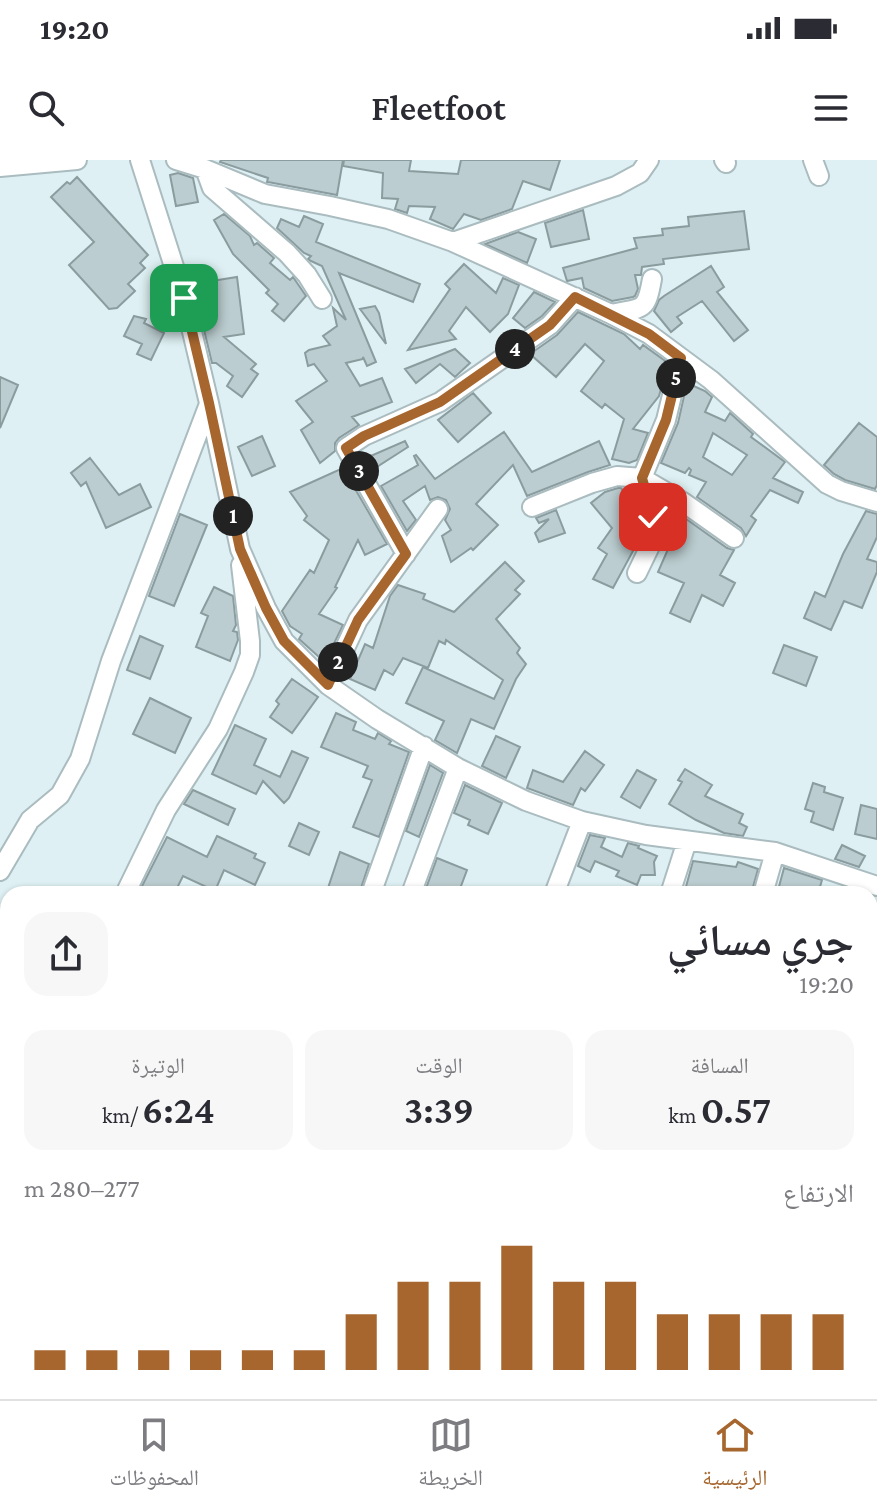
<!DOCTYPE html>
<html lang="ar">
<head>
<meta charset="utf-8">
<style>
	body { margin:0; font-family:"Crimson Pro","Noto Naskh Arabic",serif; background:#f7f7f7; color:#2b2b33; direction:rtl; height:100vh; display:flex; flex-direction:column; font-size:30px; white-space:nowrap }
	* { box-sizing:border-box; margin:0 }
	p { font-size:26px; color:#7c7c81 }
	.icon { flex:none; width:44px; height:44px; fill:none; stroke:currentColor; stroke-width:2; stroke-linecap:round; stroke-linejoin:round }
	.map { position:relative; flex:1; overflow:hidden; direction:ltr }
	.drawer { position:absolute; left:0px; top:726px; width:878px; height:514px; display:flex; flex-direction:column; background:#fff; border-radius:24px 24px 0 0; box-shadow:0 2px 6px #0004; direction:rtl }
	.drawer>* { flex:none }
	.pin { position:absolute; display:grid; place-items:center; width:68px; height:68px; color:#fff; margin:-34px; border-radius:16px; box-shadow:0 4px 12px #0006 }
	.km { position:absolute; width:40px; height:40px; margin:-20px; border-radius:50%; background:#222; color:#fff; font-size:22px; line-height:40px; text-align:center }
	.round { display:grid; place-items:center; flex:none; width:84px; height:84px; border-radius:24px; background:#f7f7f7 }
	.headline { display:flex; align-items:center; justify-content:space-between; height:136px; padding:0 24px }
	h1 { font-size:44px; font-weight:600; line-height:60px }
	.metrics { display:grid; grid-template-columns:repeat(3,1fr); gap:12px; height:136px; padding:8px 24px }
	.metrics div { display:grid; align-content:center; border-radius:20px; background:#f7f7f7; text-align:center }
	.metrics b { font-size:40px; font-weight:600 }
	.metrics small { font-size:22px; font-weight:400 }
	.metrics p { font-size:22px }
	.chart { height:224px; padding:16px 24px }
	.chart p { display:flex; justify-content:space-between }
	.chart svg { width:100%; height:144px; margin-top:8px; stroke:#a6662e; stroke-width:6 }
	.status { display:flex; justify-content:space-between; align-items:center; height:56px; padding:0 40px; background:#fff; direction:ltr }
	.status svg { height:22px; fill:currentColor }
	header { display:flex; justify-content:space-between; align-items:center; height:104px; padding:0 24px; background:#fff; font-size:36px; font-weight:600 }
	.tabs { display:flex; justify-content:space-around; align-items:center; height:112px; border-top:2px solid #e1e1e2; background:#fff; font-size:22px; color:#7c7c81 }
	.tabs a { display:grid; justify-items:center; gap:4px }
	.tabs .selected { color:#a6662e }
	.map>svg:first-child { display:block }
</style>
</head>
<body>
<div class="status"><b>19:20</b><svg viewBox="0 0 49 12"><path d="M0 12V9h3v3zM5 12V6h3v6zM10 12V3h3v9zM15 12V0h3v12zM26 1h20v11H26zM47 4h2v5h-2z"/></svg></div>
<header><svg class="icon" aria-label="menu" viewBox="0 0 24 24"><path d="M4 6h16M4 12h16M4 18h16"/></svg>Fleetfoot<svg class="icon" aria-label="search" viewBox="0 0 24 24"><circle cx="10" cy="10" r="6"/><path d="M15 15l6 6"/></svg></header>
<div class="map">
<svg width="877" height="1239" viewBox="0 0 877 1239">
	<rect width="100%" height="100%" fill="#def0f3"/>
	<path fill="#bbcdd0" stroke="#8b9c9f" stroke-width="2" fill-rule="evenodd" d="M 221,0 L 343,0 L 337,35 L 268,22 L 267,22 L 268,18 L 220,2 Z
		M 344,0 L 411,0 L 409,11 L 458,14 L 461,0 L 560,0 L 550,30 L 523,21 L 512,49 L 481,60 L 464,54 L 453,69 L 430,59 L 435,47 L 409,46 L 407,53 L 395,49 L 398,39 L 382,38 L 383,13 L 343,6 Z
		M 178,13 L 193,18 L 198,42 L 176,46 L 170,15 Z
		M 77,17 L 148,95 L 140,103 L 145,108 L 128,124 L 135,131 L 117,148 L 109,149 L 69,105 L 94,82 L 51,37 L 67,22 L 70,24 Z
		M 583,50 L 589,79 L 551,87 L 545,63 Z
		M 744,51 L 749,89 L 663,99 L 664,104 L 642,107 L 641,115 L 635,115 L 638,129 L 635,136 L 633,137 L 612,141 L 584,128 L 582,118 L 567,121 L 563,108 L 637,88 L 634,78 L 663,75 L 662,69 L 689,66 L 688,57 Z
		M 224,54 L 250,76 L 254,85 L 257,83 L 274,98 L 270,103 L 290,120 L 293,117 L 306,136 L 284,161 L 272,151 L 278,144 L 266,133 L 269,130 L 233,94 L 214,60 Z
		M 304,56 L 323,64 L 316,82 L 420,124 L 413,142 L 339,113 L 376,202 L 367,206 L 363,197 L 363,199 L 346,203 L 360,226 L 382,218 L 392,242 L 352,257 L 359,265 L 339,278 L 335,283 L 335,291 L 320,303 L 301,270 L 313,262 L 296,241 L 327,221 L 314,204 L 308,206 L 305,193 L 309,190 L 330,185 L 323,176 L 337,166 L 333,148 L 346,160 L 322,106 L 311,101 L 308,99 L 311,96 L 304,93 L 277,68 L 281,59 L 299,67 Z
		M 518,72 L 536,79 L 527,103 L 485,84 Z
		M 464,104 L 496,133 L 503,118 L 519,125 L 508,154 L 490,172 L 466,147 L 449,171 L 456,179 L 408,190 L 450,129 L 445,124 Z
		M 711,106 L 724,127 L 717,132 L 748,170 L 734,181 L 702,141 L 677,157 L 682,163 L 671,172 L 654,151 L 659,140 L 664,136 Z
		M 237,117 L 244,174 L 224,177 L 256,204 L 251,209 L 258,214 L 242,237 L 227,226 L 233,216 L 216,203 L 212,203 L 193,124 Z
		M 534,132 L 555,142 L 542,156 L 525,168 L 513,158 Z
		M 375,146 L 379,153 L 386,184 L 360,149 Z
		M 578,152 L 624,174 L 640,189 L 643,185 L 668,203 L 659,236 L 633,269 L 648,273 L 637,300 L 629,303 L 612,299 L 624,259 L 605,244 L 602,248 L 581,231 L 604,201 L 585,184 L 556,217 L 530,194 L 557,175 Z
		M 134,156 L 146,159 L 144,163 L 164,173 L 151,200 L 137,194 L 142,184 L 124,176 Z
		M 455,189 L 470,203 L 455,217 L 440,204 L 416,223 L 405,209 Z
		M 0,217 L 18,225 L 0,268 Z
		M 687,223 L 705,231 L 712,237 L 705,252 L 725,261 L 730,253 L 753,274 L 751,277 L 785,302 L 773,318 L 803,332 L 798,343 L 770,330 L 751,356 L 756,360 L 746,376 L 741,368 L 697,337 L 706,322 L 689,315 L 691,310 L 689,308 L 685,313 L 661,303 L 678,263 ZM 713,273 L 747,295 L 732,315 L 703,297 Z
		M 473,233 L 491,253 L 458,282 L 438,260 Z
		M 859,263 L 877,277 L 877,325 L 875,329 L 845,320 L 834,314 L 824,305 Z
		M 504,272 L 532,312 L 599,281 L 610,305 L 588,312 L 527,336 L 513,305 L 476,344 L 498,365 L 473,390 L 471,388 L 451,402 L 442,376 L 451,370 L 445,360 L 450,349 L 446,340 L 438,337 L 430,340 L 425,326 L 403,341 L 416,360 L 407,371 L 381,326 L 418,305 L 414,296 L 416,295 L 435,319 Z
		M 262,276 L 275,306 L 252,316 L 238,287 Z
		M 405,281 L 408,287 L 372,310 L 366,298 Z
		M 90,298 L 119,335 L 140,324 L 151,347 L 106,368 L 86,322 L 81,326 L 71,313 Z
		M 343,308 L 387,384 L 365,395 L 358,380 L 335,427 L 337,428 L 319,454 L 343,465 L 324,504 L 319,499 L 319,497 L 299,479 L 302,474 L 290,466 L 282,451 L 310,410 L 314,413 L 329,380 L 304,360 L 307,356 L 290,332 Z
		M 618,328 L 621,328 L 638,349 L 641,358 L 640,378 L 613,428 L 593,419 L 607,394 L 598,388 L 612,368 L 591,343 L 605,332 Z
		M 556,350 L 565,373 L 539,382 L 535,373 L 549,359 L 539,363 L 536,358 Z
		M 675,351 L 727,388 L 734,390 L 720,415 L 735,423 L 723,446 L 702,435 L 690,462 L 670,453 L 684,423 L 658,412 L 672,380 L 666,378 Z
		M 866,351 L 877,354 L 877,377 L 867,399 L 877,402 L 877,412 L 862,448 L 844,441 L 831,470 L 804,458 L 815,432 L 825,437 L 843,394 Z
		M 180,354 L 207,365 L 174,446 L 149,436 Z
		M 505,402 L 524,421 L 515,430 L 520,434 L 496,459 L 520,488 L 517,493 L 526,504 L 516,519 L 494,569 L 471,559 L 457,593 L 435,580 L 444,561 L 406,543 L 423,507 L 494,539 L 503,520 L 446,480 L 445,484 L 439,481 L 428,508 L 403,498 L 393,515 L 384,510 L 375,530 L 350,519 L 365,484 L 373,488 L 390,436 L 398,425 L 425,434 L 423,439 L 454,452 Z
		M 214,427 L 233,436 L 236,465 L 233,471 L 237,472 L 238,480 L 230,501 L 196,487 L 208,456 L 201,453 Z
		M 140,476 L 163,486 L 150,519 L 127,510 Z
		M 784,485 L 817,497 L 806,526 L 773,513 Z
		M 292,519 L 318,537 L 292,573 L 270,557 L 279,544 L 276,541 Z
		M 150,538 L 191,558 L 175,593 L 133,574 Z
		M 336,553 L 356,562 L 353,570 L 375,579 L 378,573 L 391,581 L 389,584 L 409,592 L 379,677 L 353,667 L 372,620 L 363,617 L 368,606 L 321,587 Z
		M 235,565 L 266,579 L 254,605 L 280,617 L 292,591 L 308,598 L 289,638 L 284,643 L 263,621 L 256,634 L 212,614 Z
		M 496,576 L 520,587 L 506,618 L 482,606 Z
		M 585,591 L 604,605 L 585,631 L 581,628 L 573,645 L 527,628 L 533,610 L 563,622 Z
		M 430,605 L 443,613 L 419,677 L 406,671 Z
		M 685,609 L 712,625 L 705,636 L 743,654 L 739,663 L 747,667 L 743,676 L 724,673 L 696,660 L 669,644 L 682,622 L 678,620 Z
		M 637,610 L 656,620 L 640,648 L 621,637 Z
		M 813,623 L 825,627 L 824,632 L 843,638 L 833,670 L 811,662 L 814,652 L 805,649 Z
		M 465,625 L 502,643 L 488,674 L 468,665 L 470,660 L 454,653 Z
		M 193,630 L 235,649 L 228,665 L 184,644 Z
		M 861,645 L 877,649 L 877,679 L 855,674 Z
		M 299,663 L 319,672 L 309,695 L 289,686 Z
		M 590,675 L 605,678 L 601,687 L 622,697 L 628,683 L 639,686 L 638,688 L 657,696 L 654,702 L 655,715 L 641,715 L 637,725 L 616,716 L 619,711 L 595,701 L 590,712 L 578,706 Z
		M 217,676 L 256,694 L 254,698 L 265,703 L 255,725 L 224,710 L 215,731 L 183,716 L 174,734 L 138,734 L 167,677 L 207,697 Z
		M 842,685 L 865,696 L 859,707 L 835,699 Z
		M 340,692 L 369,704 L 360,731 L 356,730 L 354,734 L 326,734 Z
		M 437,698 L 467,710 L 458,734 L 424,734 Z
		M 693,701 L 736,707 L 738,702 L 758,709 L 751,734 L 684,734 Z
		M 784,708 L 822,720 L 818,734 L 777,734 Z"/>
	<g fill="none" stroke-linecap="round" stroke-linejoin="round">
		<defs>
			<path id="minor" d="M 140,0 L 184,138 L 209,243 L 240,389 L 266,448 L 284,481 L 328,525 L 377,559 L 458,608 L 526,641 L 582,661 L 646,675 L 775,692 L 877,726
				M 176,0 L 205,9 L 265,34 L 330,46 L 388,59 L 453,82 L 611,154 L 649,174 L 711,220 L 827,324 L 841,331 L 877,342
				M 724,0 L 726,3
				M 813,0 L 819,16
				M 0,7 L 77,0
				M 205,9 L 212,28 L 287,93 L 307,115 L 322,139
				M 453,82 L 616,26 L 640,13 L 649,0
				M 611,154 C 643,147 646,153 652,119
				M 532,347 L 592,323 L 617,316 L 642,318 L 683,342 L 734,378
				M 406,394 L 346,288 L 364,276 L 440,242 L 550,165 L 575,137
				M 637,413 L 652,382 L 653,357 L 642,318 L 666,260 L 681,198
				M 328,525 L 358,460 L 438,349
				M 0,711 L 30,660 L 60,635 L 80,599 L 111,501 L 209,244
				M 125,734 L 166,650 L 218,569 L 244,512 L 250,495 L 250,481 L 241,405
				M 371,734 L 424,586
				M 411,734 L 458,608
				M 554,734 L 582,661
				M 670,734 L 687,681
				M 763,734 L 775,692
				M 870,1114 L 877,1103
				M 678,1239 L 681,1232"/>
		</defs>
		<use href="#minor" stroke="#aabcbf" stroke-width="22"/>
		<use href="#minor" stroke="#fff" stroke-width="18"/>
	</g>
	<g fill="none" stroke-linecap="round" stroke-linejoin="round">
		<defs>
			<path id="route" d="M 184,138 L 209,243 L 240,389 L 266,448 L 284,481 L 328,525 L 358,460 L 406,394 L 346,288 L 364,276 L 440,242 L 550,165 L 575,137 L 649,174 L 681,198 L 666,260 L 642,318 L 653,357"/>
		</defs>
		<use href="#route" stroke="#fff" stroke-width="16"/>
		<use href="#route" stroke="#a6662e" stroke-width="10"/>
	</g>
</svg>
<div class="pin" style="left:184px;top:138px;background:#1e9e55"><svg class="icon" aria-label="arrive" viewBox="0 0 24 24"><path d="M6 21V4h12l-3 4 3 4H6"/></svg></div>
<div class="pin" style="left:653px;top:357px;background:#d93025"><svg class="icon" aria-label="check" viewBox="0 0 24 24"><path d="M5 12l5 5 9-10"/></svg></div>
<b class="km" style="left:233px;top:356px">1</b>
<b class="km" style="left:338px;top:502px">2</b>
<b class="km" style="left:359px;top:311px">3</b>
<b class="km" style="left:515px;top:189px">4</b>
<b class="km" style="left:676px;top:218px">5</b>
<section class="drawer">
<div class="headline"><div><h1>جري مسائي</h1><p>19:20</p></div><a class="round"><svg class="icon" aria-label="share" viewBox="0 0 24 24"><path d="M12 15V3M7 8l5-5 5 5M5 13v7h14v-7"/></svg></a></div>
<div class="metrics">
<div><p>المسافة</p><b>0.57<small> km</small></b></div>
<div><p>الوقت</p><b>3:39</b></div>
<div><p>الوتيرة</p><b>6:24<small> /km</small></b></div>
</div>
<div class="chart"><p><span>الارتفاع</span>277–280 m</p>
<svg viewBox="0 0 160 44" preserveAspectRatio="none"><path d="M5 44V38M15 44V38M25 44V38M35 44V38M45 44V38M55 44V38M65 44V27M75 44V17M85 44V17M95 44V6M105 44V17M115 44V17M125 44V27M135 44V27M145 44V27M155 44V27"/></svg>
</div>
</section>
</div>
<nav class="tabs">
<a class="selected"><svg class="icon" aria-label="home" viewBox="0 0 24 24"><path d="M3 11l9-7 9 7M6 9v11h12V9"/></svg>الرئيسية</a>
<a><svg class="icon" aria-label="map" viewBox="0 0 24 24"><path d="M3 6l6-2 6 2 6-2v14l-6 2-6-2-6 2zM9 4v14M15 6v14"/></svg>الخريطة</a>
<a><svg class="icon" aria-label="saved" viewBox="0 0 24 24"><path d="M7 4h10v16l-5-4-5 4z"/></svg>المحفوظات</a>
</nav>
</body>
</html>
